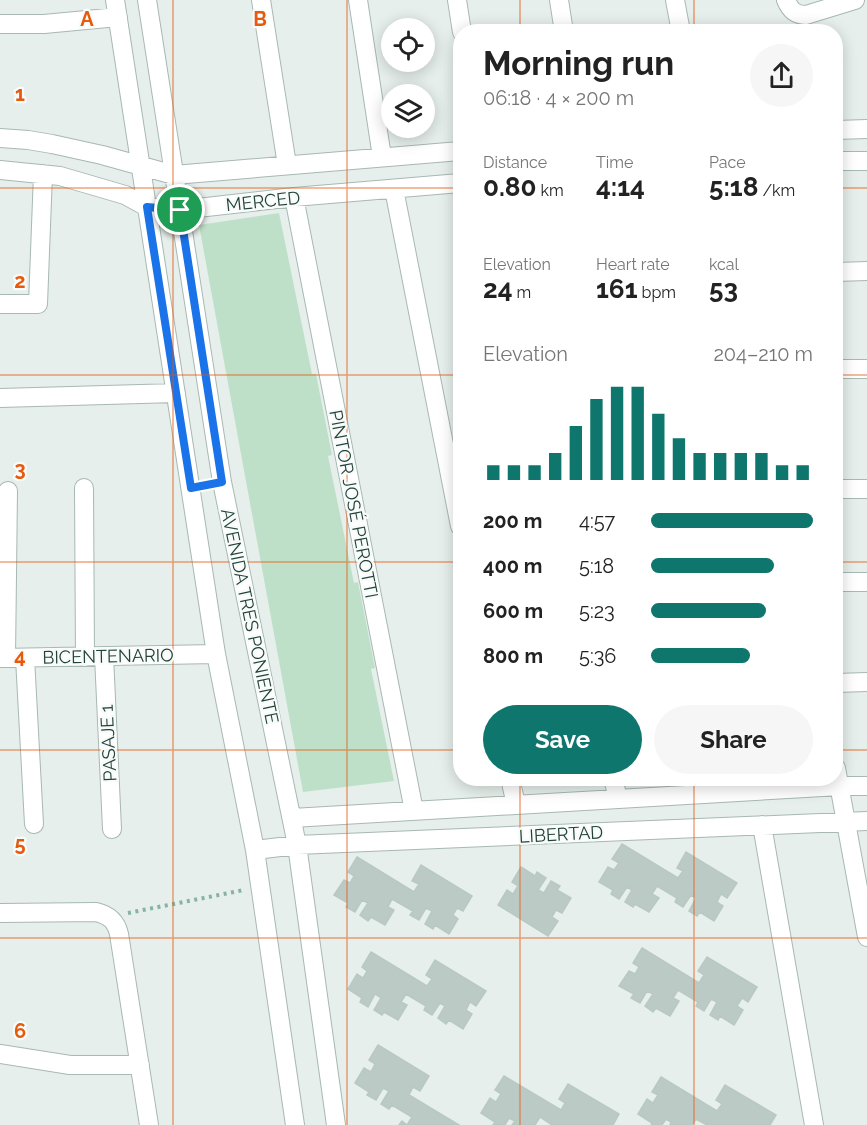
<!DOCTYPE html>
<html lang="en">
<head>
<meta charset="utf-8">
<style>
	body { margin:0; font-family:Raleway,sans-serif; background:#f6f6f6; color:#222; height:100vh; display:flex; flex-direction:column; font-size:22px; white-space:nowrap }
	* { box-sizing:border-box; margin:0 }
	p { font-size:20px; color:#767676 }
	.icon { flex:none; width:33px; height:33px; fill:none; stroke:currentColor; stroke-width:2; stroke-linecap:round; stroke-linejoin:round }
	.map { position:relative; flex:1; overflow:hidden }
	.panel { position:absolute; left:453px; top:24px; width:390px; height:762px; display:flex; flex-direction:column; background:#fff; border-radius:24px; box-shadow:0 3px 15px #0003 }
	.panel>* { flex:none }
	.fabs { position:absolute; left:381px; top:18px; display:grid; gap:12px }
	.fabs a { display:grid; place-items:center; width:54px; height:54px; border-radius:50%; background:#fff; box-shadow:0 3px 15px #0003; font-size:30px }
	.pin { position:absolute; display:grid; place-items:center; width:51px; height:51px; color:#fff; margin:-26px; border:3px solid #fff; border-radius:50%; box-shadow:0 2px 6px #0007 }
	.round { display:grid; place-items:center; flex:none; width:63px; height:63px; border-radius:32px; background:#f6f6f6 }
	.summary { display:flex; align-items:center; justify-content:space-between; height:102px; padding:0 30px }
	h1 { font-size:33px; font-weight:700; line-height:45px }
	.metrics { display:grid; grid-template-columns:repeat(3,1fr); gap:9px; height:102px; padding:6px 30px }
	.metrics div { display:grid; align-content:center }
	.metrics b { font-size:26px; font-weight:700 }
	.metrics small { font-size:16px; font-weight:400 }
	.metrics p { font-size:16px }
	.chart { height:168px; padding:12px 30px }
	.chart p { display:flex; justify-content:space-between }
	.chart svg { width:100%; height:108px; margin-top:6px; stroke:#0f766e; stroke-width:6 }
	.cta { display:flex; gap:12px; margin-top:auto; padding:12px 30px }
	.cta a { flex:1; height:69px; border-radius:36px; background:#0f766e; color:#fff; font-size:24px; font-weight:700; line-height:69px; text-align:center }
	.cta a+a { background:#f6f6f6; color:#222 }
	ul { padding:0 30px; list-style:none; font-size:20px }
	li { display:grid; grid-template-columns:96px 72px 1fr; align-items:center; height:45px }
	li i { height:15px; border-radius:8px; background:#0f766e }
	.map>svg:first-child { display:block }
</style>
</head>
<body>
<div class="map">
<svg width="867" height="1125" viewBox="0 0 867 1125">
	<rect width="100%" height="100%" fill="#e6efeb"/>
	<path fill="#bfe0c8" d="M 279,213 L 312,374 L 316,374 L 332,455 L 328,456 L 354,583 L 358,582 L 375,668 L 371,669 L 394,781 L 303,792 L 199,225 Z"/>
	<path fill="#bbcac4" stroke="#b8c9c2" stroke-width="1.5" d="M 622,844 L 678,878 L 683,871 L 677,868 L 686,852 L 737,883 L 727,898 L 721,894 L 717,902 L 723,906 L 714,921 L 700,912 L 697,916 L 689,911 L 696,898 L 691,895 L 683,907 L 675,902 L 677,898 L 657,886 L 652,894 L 659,898 L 649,912 L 635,904 L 633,907 L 625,902 L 632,890 L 627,887 L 619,899 L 611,894 L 613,890 L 599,882 L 608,867 L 614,870 L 619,863 L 612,859 Z
		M 357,857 L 414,892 L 419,884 L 412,881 L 421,865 L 472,896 L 463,911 L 457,908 L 453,915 L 458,919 L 449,934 L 435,925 L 433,929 L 425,924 L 432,911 L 426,908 L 419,920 L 410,915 L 413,911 L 392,899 L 388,907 L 394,910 L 385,925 L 371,917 L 368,921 L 360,915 L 368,903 L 362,900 L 355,912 L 346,907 L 348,903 L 334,895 L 344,880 L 350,883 L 354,876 L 348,872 Z
		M 521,867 L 535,876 L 537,872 L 546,878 L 538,890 L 544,893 L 551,881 L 560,886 L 557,890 L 571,898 L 562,913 L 556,910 L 552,917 L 558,921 L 548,936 L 498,905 L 507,890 L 513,894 L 518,886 L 512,882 Z
		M 642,948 L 699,983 L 704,975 L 698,971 L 707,957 L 757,987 L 748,1002 L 742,998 L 737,1006 L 743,1010 L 734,1025 L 720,1016 L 718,1020 L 710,1015 L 717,1002 L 711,999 L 704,1011 L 696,1006 L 698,1002 L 678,990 L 673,998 L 679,1001 L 670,1016 L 656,1008 L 653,1012 L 645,1006 L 653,994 L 647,991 L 640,1003 L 631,998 L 634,994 L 619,986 L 629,971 L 635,974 L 639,967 L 633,963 Z
		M 371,952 L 427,986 L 432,979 L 426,975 L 435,960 L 486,991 L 476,1006 L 470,1002 L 466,1010 L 472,1014 L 463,1029 L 449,1020 L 446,1024 L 438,1018 L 445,1006 L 440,1003 L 432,1015 L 424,1010 L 426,1006 L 406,994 L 401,1002 L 407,1005 L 398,1020 L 384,1012 L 382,1015 L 374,1010 L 381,998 L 375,994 L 368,1007 L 360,1002 L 362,998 L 348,989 L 357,974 L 363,978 L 367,971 L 362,967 Z
		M 378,1045 L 429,1076 L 420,1091 L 413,1087 L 409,1095 L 459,1125 L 399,1125 L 402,1121 L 407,1125 L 412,1117 L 392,1105 L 389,1109 L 381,1104 L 389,1091 L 383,1088 L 376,1100 L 367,1095 L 369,1092 L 355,1083 L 364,1068 L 371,1072 L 375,1064 L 369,1060 Z
		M 504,1076 L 561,1110 L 565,1103 L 559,1099 L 568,1084 L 619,1114 L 613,1125 L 552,1125 L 540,1117 L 535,1125 L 512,1125 L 515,1121 L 509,1118 L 505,1125 L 493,1125 L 495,1122 L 481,1113 L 490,1098 L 496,1102 L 501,1094 L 495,1090 Z
		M 661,1077 L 717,1111 L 722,1104 L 716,1100 L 725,1085 L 776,1115 L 770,1125 L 707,1125 L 696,1119 L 692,1125 L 670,1125 L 671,1122 L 666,1119 L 662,1125 L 651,1125 L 652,1123 L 638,1114 L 647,1099 L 653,1103 L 658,1095 L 652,1092 Z"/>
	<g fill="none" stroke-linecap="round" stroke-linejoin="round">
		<defs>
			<path id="minor" d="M 115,0 L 216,654 L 255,850 L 295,1125
				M 147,0 L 222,482 L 297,845 L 336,1125
				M 261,0 L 287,165
				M 358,0 L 382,157
				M 457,0 L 462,32
				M 559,0 L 564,32
				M 675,0 L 681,32
				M 786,0 C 790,10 795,15 806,15 L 855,0
				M 0,24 L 44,24 L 118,17
				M 836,130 L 867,129
				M 0,138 L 28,140 L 52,144 L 102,155 L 174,175 L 460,151
				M 836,161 L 867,161
				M 0,170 L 60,176 L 125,195 L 147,207 L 180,210 L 294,197 L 460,183
				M 394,189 L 460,526
				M 294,197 L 414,811
				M 836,272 L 867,271
				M 0,304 L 38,304 L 43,174
				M 836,369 L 867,369
				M 0,398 L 176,393
				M 84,488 L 85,657
				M 836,489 L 867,489
				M 836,582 L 867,582
				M 104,656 L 112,829
				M 0,658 L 216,654
				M 6,658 L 8,491
				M 25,658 L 34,824
				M 836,683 L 867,682
				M 836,768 L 867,937
				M 510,778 L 516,805
				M 613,778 L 618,799
				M 292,818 L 840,786 L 867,786
				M 762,825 L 814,1125
				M 255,850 L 297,845 L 867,821
				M 0,913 L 96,912 C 109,915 116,921 119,934 L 149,1125
				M 0,1054 L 70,1065 L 140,1065"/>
		</defs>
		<use href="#minor" stroke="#a8b8b2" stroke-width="20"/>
		<path stroke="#86b3a5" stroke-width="4" stroke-dasharray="3 4.5" stroke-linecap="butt" d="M 128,913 L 244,890"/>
		<use href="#minor" stroke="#fff" stroke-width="18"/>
	</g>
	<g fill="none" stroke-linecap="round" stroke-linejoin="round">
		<defs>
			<path id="route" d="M 147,207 L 180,210 L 222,482 L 191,488 Z"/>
		</defs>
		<use href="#route" stroke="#fff" stroke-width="12"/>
		<use href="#route" stroke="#1a73e8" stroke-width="8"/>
	</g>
	<path fill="none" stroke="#e8590c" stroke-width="1.5" stroke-opacity="0.55" d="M 173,0 L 173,1125M 347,0 L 347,1125M 520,0 L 520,32M 694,0 L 694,32M 0,188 L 460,188M 836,188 L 867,188M 0,375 L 460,375M 836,375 L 867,375M 0,562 L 460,562M 836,562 L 867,562M 0,750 L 460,750M 836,750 L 867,750M 520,778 L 520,1125M 694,778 L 694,1125M 0,938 L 867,938"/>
	<g text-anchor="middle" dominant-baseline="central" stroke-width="4.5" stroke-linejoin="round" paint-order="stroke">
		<g font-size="18" fill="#24423a" stroke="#f7fbf9">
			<text transform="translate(263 201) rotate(-6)">MERCED</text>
			<text transform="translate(354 504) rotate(79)">PINTOR JOSÉ PEROTTI</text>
			<text transform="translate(250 616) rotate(78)">AVENIDA TRES PONIENTE</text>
			<text transform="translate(108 656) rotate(-1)">BICENTENARIO</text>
			<text transform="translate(108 743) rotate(-93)">PASAJE 1</text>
			<text transform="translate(561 834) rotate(-3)">LIBERTAD</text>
		</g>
	</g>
	<g font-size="20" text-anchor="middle" font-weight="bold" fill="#e8590c" stroke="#f7fbf9" stroke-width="4.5" stroke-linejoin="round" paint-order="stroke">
		<text x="87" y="26">A</text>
		<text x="260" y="26">B</text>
		<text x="20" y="101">1</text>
		<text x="20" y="288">2</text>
		<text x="20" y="476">3</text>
		<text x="20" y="663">4</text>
		<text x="20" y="851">5</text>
		<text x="20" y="1038">6</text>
	</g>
</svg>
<div class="fabs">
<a><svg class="icon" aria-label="locate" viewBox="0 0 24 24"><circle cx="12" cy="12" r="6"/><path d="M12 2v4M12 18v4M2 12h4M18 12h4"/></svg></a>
<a><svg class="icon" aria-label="layers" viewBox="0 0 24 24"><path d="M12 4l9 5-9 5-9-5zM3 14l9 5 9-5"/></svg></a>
</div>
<div class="pin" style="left:180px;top:210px;background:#1e9e55"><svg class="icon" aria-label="arrive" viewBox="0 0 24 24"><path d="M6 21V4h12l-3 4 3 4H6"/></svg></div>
<section class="panel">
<div class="summary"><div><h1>Morning run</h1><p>06:18 · 4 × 200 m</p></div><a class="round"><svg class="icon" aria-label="share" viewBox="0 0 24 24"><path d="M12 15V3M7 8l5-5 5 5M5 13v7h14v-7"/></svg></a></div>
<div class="metrics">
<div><p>Distance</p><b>0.80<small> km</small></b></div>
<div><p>Time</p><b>4:14</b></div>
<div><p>Pace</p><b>5:18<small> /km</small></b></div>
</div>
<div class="metrics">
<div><p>Elevation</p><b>24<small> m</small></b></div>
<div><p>Heart rate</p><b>161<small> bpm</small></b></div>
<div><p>kcal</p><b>53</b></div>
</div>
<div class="chart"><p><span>Elevation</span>204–210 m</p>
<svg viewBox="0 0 160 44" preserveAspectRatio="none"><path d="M5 44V38M15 44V38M25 44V38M35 44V33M45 44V22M55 44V11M65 44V6M75 44V6M85 44V17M95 44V27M105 44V33M115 44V33M125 44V33M135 44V33M145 44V38M155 44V38"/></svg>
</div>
<ul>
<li><b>200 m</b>4:57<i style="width:100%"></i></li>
<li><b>400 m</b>5:18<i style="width:76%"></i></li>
<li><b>600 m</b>5:23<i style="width:71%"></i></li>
<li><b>800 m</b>5:36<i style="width:61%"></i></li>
</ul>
<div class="cta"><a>Save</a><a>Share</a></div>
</section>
</div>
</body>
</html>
